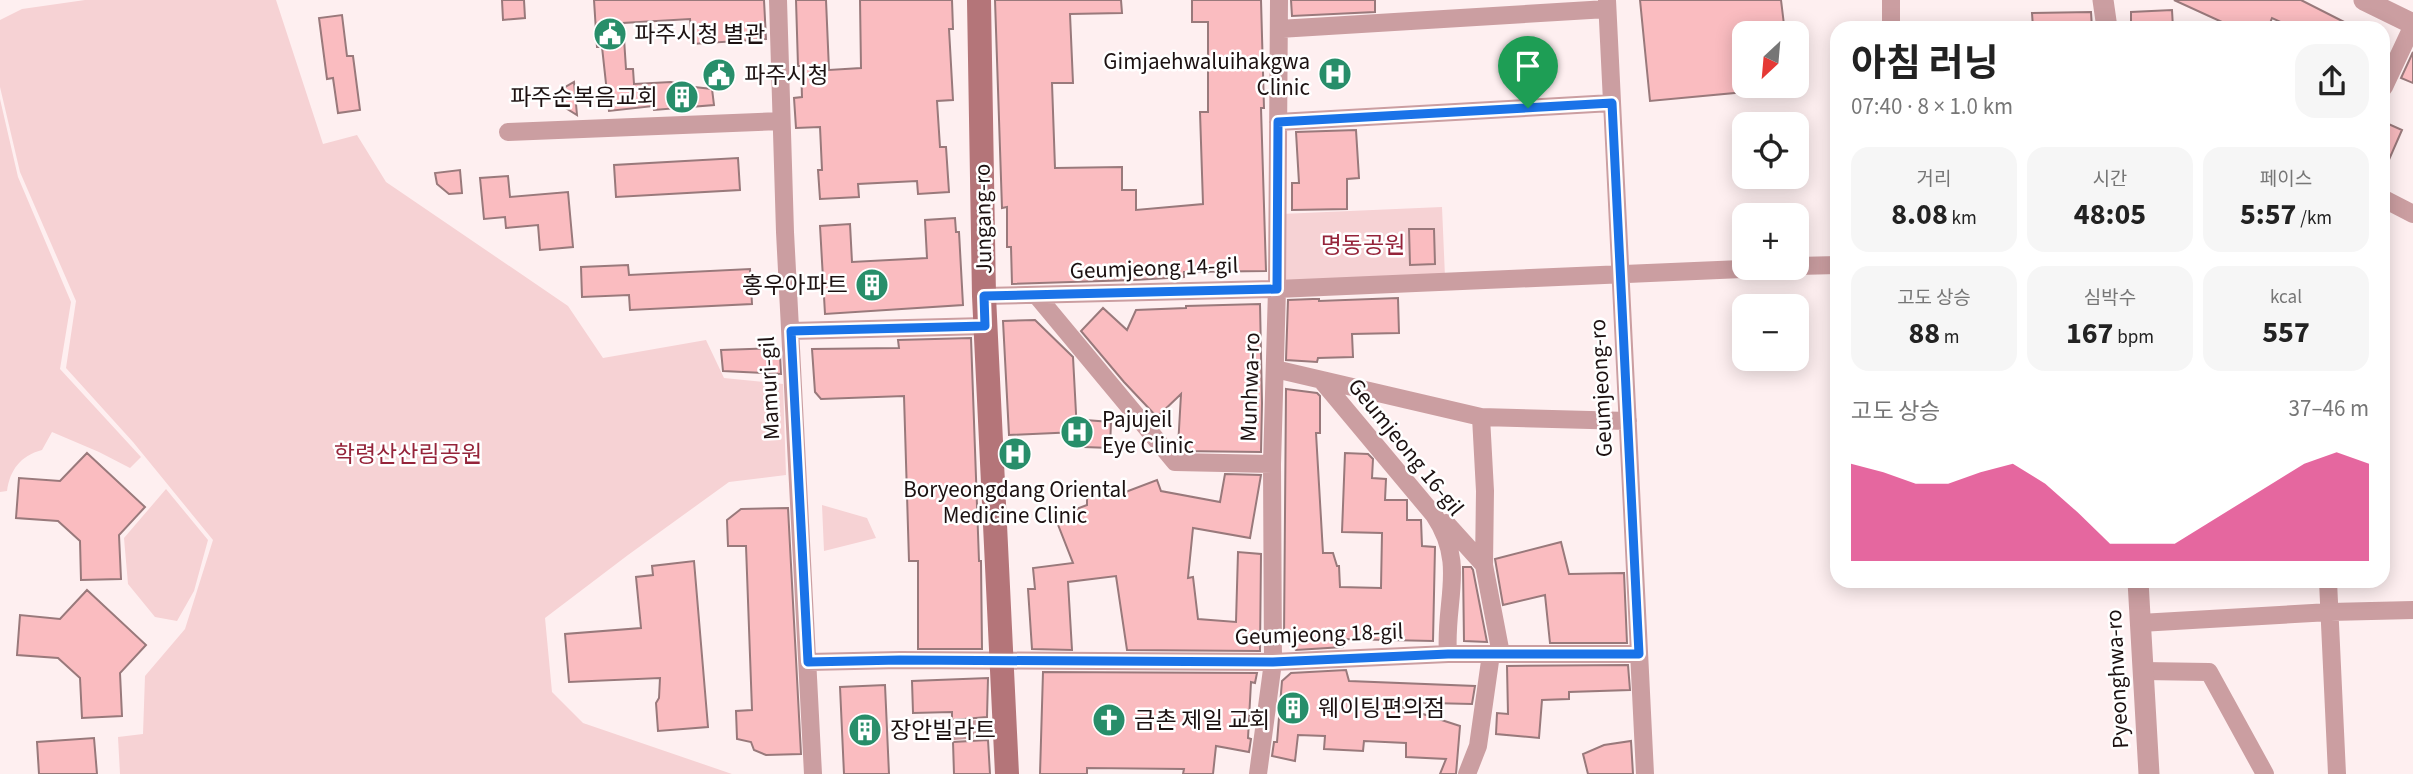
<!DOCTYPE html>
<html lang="ko">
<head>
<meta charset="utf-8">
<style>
	body { margin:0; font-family:"Source Sans 3","Noto Sans KR",sans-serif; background:#f6f6f6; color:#222; height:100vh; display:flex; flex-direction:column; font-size:26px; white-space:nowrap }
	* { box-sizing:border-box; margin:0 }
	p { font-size:23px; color:#767676 }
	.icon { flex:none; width:38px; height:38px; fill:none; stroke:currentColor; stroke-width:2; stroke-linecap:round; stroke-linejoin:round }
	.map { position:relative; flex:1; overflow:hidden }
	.panel { position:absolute; left:1830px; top:21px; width:560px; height:567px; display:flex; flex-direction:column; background:#fff; border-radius:21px; box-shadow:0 4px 18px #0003 }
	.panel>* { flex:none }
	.needle { width:46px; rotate:206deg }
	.controls { position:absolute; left:1732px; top:21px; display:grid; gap:14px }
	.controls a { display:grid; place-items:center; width:77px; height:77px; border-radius:14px; background:#fff; box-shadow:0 4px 18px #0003; font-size:35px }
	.pin { position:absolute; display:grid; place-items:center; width:60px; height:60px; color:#fff; margin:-72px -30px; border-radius:50% 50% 50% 0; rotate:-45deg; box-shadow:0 0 7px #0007 }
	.pin .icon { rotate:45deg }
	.round { display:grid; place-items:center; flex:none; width:74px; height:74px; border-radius:21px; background:#f6f6f6 }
	.overview { display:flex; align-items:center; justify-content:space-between; height:119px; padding:0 21px }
	h1 { font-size:38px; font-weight:700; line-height:52px }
	.metrics { display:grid; grid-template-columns:repeat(3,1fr); gap:10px; height:119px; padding:7px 21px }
	.metrics div { display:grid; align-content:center; border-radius:18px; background:#f6f6f6; text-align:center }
	.metrics b { font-size:30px; font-weight:700 }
	.metrics small { font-size:19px; font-weight:400 }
	.metrics p { font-size:19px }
	.chart { height:196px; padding:14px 21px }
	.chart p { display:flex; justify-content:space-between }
	.chart svg { width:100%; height:126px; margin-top:7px; fill:#db2777; opacity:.7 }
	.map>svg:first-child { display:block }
</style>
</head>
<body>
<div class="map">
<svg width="2413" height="774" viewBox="0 0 2413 774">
	<rect width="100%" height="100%" fill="#feeff0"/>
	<path fill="#f6d2d4" d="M 85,0 L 276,0 L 323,144 L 357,135 L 386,182 L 568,306 L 603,358 L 706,340 L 724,378 L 783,384 L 786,475 L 729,482 L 628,555 L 545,618 L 552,692 L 583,723 L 732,774 L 120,774 L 118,737 L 143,734 L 145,676 L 185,629 L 213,540 L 133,442 L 66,368 L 76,301 L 20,172 L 0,87 L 0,20 L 22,9 Z
		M 0,99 L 18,177 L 71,302 L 60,369 L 141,457 L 130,468 L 99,452 L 52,432 L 42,450 C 20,456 10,470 7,491 L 0,492 Z
		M 1442,207 L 1445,277 L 1285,284 L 1281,214 Z
		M 166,489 L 208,540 L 194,591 L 177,621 L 155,617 L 128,584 L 124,538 Z
		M 822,505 L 867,518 L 876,538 L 824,551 Z"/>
	<path fill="#fabcc0" stroke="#99797b" stroke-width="2" d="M 502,0 L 524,0 L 525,18 L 503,20 Z
		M 594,0 L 764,0 L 766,39 L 692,44 L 690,19 L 623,23 L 626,69 L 633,69 L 634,84 L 671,82 L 685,86 L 712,89 L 714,105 L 654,110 L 653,106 L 609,111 L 602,47 L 597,47 Z
		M 796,0 L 826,0 L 829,70 L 861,68 L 860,0 L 952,0 L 953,29 L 949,29 L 953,100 L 937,101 L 940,147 L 946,147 L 949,192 L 918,194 L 917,181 L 858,184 L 859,197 L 820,199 L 818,170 L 822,170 L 820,127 L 796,128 L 794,98 L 802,97 L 801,66 L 798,66 Z
		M 995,0 L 1121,0 L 1122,13 L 1070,14 L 1073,83 L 1052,83 L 1055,168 L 1122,167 L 1122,190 L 1136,190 L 1136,210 L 1203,204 L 1200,112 L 1208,112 L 1208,22 L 1192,22 L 1192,0 L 1261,0 L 1264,108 L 1261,108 L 1266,271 L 1184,272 L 1184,277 L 1134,280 L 1012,284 L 1011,247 L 1007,247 L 1007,207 L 1002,208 Z
		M 1291,0 L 1375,0 L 1375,12 L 1292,16 Z
		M 1640,0 L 1781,0 L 1785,33 L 1745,33 L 1745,92 L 1650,101 Z
		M 2174,0 L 2301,0 L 2356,28 L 2294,28 L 2272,18 L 2268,28 L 2235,28 Z
		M 2172,10 L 2173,28 L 2131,28 L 2131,12 Z
		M 2091,12 L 2092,28 L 2033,28 L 2032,13 Z
		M 342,15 L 347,56 L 353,56 L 360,110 L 338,113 L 333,78 L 327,79 L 319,18 Z
		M 2413,52 L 2413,83 L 2401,78 Z
		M 574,82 L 577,115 L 548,97 Z
		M 2384,122 L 2402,130 L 2384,171 Z
		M 1356,130 L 1359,178 L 1347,179 L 1347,209 L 1292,210 L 1292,183 L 1299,183 L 1296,132 Z
		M 738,158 L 740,190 L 616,197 L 614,165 Z
		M 460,170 L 462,193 L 449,194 L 437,184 L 435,173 Z
		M 508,176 L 510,197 L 568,192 L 573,247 L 540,250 L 538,225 L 506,228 L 505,217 L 484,219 L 480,178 Z
		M 955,218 L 956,232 L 959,232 L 963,305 L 825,314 L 820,226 L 850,224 L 852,262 L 927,258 L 925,220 Z
		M 1409,229 L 1434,229 L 1435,264 L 1410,265 Z
		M 628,265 L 629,275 L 750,269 L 752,304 L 630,310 L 629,295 L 582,297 L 581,267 Z
		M 1398,298 L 1399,333 L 1352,334 L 1353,357 L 1318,358 L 1317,362 L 1286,360 L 1288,300 L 1313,299 L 1319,299 L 1319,301 Z
		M 1260,304 L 1262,403 L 1261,452 L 1180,451 L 1178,447 L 1181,394 L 1157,417 L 1124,382 L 1081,331 L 1103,308 L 1127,330 L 1136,310 L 1186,308 L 1186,306 Z
		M 1035,320 L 1073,357 L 1077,432 L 1009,435 L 1003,321 Z
		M 971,338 L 979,561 L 981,561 L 982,649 L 918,649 L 918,561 L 909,561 L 904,396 L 821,399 L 815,392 L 812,349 L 899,348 L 898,340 Z
		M 776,348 L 780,355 L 781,374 L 723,371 L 721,350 Z
		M 1286,389 L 1317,393 L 1320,396 L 1320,433 L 1316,433 L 1323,553 L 1333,553 L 1337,566 L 1339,566 L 1340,587 L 1381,588 L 1382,533 L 1342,532 L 1345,453 L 1368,454 L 1373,459 L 1372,478 L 1386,479 L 1385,500 L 1407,500 L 1407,520 L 1421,520 L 1422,546 L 1435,547 L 1433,641 L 1342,639 L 1343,647 L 1296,650 L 1284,639 Z
		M 1085,420 L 1111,422 L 1110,448 L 1084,447 Z
		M 87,453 L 145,507 L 119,535 L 121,579 L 81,580 L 80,541 L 58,521 L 16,518 L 19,478 L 60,481 Z
		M 1225,474 L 1261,475 L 1250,538 L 1193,528 L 1188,578 L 1193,577 L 1198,619 L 1236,622 L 1238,552 L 1261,554 L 1260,651 L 1127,650 L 1116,576 L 1068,582 L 1072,650 L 1032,649 L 1028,589 L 1035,589 L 1033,568 L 1073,563 L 1055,517 L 1087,505 L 1087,498 L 1110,489 L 1115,496 L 1157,480 L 1161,491 L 1220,502 Z
		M 788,508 L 801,754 L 766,755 L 754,750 L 751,742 L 737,739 L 736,711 L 752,710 L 746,546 L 728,546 L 727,520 L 741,509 Z
		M 1561,542 L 1569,574 L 1624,573 L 1627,643 L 1550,643 L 1545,595 L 1503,605 L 1495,559 Z
		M 694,561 L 708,727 L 658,731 L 656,703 L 659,698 L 660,678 L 569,682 L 565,634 L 641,628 L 636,577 L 653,575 L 652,566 Z
		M 1463,567 L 1471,567 L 1473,570 L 1487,642 L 1464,641 Z
		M 87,590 L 146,645 L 120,673 L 122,716 L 82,718 L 80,678 L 58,658 L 17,655 L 20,615 L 60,619 Z
		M 1628,665 L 1630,690 L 1569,692 L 1569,699 L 1542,700 L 1539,738 L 1496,734 L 1497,713 L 1508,714 L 1507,666 Z
		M 1346,670 L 1349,681 L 1475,686 L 1472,704 L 1386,702 L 1460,726 L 1456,774 L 1440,774 L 1446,759 L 1406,757 L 1406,743 L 1364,741 L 1363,751 L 1324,749 L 1325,736 L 1298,735 L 1295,761 L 1272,756 L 1274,742 L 1277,742 L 1282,681 L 1291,673 Z
		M 1043,672 L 1257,673 L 1255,683 L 1251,682 L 1248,738 L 1251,739 L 1249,752 L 1216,746 L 1213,774 L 1183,774 L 1184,769 L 1087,768 L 1087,774 L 1040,774 Z
		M 988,678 L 987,717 L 952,720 L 952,712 L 913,713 L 912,681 Z
		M 885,685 L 889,774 L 844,774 L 840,687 Z
		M 94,738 L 97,774 L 39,774 L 37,742 Z
		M 988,740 L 990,774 L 954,774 L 953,742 Z
		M 1631,741 L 1633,774 L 1588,774 L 1583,754 L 1604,745 Z"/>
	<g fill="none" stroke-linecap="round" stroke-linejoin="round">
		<path stroke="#cb9ea1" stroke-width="18" d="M 778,0 L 785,232 L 813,774
			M 1607,0 L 1645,774
			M 1891,28 L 1891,0
			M 1279,29 L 1607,9
			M 2384,87 L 2413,25
			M 1278,122 L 1612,103
			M 508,132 L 781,121
			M 2384,199 L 2413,214
			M 1797,266 L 1838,265
			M 984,296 L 1277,289 L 1765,268
			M 1037,296 L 1175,462 L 1272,464
			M 791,331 L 985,326
			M 1275,369 L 1481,417 L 1628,421
			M 1322,381 L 1434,515 C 1467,564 1444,601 1448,654
			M 1481,417 L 1485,491 L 1484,565
			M 1446,523 L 1484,565 L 1501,654
			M 2328,581 L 2337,774
			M 2140,623 L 2330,612 L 2413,610
			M 808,662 L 900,660 L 1273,662 L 1448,654 L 1639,654
			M 2143,671 L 2209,672 L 2265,774
			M 953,731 L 1005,727
			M 1258,774 L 1273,662 L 1272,464 L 1277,289 L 1279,0
			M 1467,774 L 1478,746 L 1491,654"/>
		<path stroke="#cb9ea1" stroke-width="21" d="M 2103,0 L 2107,28
			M 2364,0 L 2413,24
			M 2138,581 L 2149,774"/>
		<path stroke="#b47579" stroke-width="24" d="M 979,0 L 984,296 L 1007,774"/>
	</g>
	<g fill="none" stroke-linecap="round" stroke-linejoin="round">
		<defs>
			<path id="route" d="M 1612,103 L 1639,654 L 1448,654 L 1273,662 L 900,660 L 808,662 L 791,331 L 985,326 L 984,296 L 1277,289 L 1278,122 Z"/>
		</defs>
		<use href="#route" stroke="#fff" stroke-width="14"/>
		<use href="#route" stroke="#1a73e8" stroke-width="9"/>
	</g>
	<defs>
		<symbol id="civic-disc" viewBox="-11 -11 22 22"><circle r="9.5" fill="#288e6a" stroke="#fff"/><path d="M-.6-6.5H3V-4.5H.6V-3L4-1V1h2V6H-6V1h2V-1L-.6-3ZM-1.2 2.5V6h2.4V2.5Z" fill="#fff"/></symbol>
		<symbol id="hospital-disc" viewBox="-11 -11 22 22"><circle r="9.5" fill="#288e6a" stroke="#fff"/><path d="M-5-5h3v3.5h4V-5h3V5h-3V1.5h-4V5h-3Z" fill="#fff"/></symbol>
		<symbol id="building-disc" viewBox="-11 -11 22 22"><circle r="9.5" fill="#288e6a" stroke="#fff"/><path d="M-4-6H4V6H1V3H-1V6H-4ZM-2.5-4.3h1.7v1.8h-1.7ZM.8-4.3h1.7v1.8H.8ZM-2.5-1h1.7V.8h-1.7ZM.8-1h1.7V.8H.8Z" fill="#fff"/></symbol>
		<symbol id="church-disc" viewBox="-11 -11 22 22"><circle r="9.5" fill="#288e6a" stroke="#fff"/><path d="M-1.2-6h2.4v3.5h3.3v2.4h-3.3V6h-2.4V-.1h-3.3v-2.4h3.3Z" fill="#fff"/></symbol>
	</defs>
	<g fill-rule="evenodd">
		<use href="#civic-disc" x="591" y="15" width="38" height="38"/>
		<use href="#hospital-disc" x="1316" y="55" width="38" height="38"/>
		<use href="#civic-disc" x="700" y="56" width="38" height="38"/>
		<use href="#building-disc" x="663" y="78" width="38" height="38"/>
		<use href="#building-disc" x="853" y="266" width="38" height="38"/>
		<use href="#hospital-disc" x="1058" y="413" width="38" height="38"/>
		<use href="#hospital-disc" x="996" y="435" width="38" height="38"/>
		<use href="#building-disc" x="1274" y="689" width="38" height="38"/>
		<use href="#church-disc" x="1090" y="701" width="38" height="38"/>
		<use href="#building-disc" x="846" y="711" width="38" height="38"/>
	</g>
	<g text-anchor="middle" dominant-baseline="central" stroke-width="5" stroke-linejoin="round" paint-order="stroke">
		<g font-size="23" fill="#1c1111" stroke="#fff" text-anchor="start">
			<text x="634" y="34">파주시청 별관</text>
			<text x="1310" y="61" text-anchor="end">Gimjaehwaluihakgwa<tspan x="1310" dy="26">Clinic</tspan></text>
			<text x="744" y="75">파주시청</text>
			<text x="658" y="97" text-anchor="end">파주순복음교회</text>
			<text x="848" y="285" text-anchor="end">홍우아파트</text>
			<text x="1102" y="419">Pajujeil<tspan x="1102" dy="26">Eye Clinic</tspan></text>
			<text x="1015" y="489" text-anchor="middle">Boryeongdang Oriental<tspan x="1015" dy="26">Medicine Clinic</tspan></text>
			<text x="1318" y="708">웨이팅편의점</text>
			<text x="1134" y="720">금촌 제일 교회</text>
			<text x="890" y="730">장안빌라트</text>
		</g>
		<g font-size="23" fill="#1c1111" stroke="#fff">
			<text transform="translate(983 219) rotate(-91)">Jungang-ro</text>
			<text transform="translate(1154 268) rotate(-2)">Geumjeong 14-gil</text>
			<text transform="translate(1250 387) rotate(-88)">Munhwa-ro</text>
			<text transform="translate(769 388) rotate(-93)">Mamuri-gil</text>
			<text transform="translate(1601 388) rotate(-93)">Geumjeong-ro</text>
			<text transform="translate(1406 447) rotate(51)">Geumjeong 16-gil</text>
			<text transform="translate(1319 634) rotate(-2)">Geumjeong 18-gil</text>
			<text transform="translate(2117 679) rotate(-93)">Pyeonghwa-ro</text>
		</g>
		<g font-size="23" fill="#95243a" stroke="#fff">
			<text x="1363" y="245">명동공원</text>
			<text x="408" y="454">학령산산림공원</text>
		</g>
	</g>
</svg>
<div class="controls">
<a><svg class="needle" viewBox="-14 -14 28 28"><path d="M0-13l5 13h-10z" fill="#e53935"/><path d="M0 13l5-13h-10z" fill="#767676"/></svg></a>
<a><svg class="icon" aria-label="locate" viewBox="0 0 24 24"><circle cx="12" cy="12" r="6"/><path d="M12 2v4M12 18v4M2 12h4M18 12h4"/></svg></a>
<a>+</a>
<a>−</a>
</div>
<div class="pin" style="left:1528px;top:108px;background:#1e9e55"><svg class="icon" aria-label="arrive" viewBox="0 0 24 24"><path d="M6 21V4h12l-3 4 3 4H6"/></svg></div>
<section class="panel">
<div class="overview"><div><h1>아침 러닝</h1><p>07:40 · 8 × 1.0 km</p></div><a class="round"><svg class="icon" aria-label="share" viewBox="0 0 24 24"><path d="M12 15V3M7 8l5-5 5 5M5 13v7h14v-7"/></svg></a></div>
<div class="metrics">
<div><p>거리</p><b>8.08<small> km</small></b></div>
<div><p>시간</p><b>48:05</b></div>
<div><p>페이스</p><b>5:57<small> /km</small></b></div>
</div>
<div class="metrics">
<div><p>고도 상승</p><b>88<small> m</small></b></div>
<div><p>심박수</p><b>167<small> bpm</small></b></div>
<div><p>kcal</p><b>557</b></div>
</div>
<div class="chart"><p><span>고도 상승</span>37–46 m</p>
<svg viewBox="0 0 160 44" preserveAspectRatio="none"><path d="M0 44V10L10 13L20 17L30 17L40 13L50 10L60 17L70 27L80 38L90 38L100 38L110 31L120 24L130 17L140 10L150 6L160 10V44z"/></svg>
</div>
</section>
</div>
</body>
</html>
